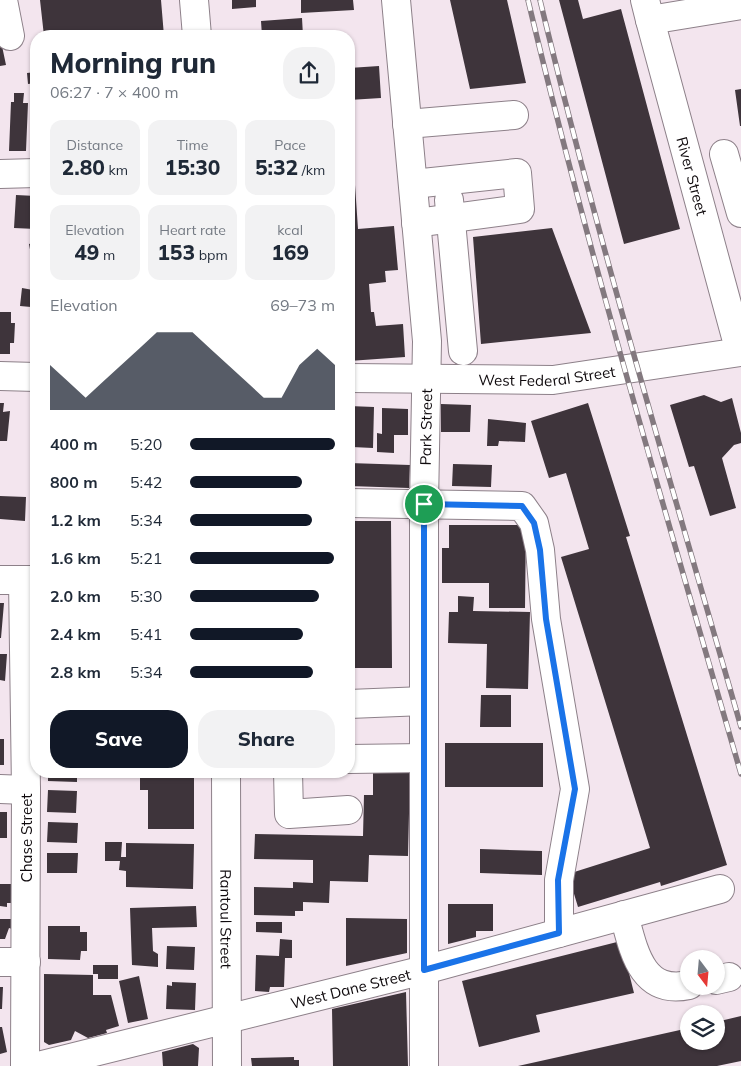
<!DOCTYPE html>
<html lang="en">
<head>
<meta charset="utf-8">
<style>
	body { margin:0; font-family:Mulish,sans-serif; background:#f2f2f3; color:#1f2937; height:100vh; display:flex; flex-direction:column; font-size:19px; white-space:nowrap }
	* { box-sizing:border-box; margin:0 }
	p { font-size:16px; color:#747a83 }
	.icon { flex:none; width:28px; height:28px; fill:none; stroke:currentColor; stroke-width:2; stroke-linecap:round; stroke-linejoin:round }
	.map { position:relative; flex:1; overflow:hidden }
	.details { position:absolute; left:30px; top:30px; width:325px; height:748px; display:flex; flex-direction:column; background:#fff; border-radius:20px; box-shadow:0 1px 4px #0004 }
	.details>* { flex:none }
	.needle { width:32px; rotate:164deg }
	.tools { position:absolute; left:680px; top:950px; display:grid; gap:10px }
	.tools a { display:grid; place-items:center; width:45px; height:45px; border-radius:50%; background:#fff; box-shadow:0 1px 4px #0004; font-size:25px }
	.pin { position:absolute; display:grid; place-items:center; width:42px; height:42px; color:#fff; margin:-21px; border:2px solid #fff; border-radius:50%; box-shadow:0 1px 5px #0007 }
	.round { display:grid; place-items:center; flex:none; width:52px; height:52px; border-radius:20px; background:#f2f2f3 }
	.head { display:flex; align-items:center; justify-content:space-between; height:85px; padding:0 20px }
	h1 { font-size:28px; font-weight:800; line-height:38px }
	.metrics { display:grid; grid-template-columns:repeat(3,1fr); gap:8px; height:85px; padding:5px 20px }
	.metrics div { display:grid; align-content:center; border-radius:12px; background:#f2f2f3; text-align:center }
	.metrics b { font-size:21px; font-weight:800 }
	.metrics small { font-size:14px; font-weight:400 }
	.metrics p { font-size:14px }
	.chart { height:140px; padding:10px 20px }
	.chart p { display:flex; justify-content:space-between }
	.chart svg { width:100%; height:90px; margin-top:5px; fill:#111827; opacity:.7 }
	.primary-button { display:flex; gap:10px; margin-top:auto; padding:10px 20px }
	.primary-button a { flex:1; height:58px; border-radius:20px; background:#111827; color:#fff; font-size:20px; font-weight:800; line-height:58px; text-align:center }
	.primary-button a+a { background:#f2f2f3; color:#1f2937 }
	ul { padding:0 20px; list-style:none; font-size:16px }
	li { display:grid; grid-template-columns:80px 60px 1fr; align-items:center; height:38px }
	li i { height:12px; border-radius:6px; background:#111827 }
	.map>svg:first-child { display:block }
</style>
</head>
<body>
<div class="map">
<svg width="741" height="1066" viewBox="0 0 741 1066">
	<rect width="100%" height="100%" fill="#f3e5ee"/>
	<path fill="#3e343b" d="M 40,0 L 161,0 L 164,36 L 114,36 L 114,34 L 44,36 Z
		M 232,0 L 256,0 L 256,7 L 232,9 Z
		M 301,0 L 353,0 L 354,10 L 301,13 Z
		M 450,0 L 507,0 L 526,83 L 470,89 Z
		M 559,0 L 578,0 L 583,19 L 621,9 L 680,229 L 624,244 Z
		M 302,18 L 303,36 L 262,36 L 261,21 Z
		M 2,46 L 6,65 L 0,66 L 0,47 Z
		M 379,66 L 381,98 L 349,100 L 349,68 Z
		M 36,72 L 36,83 L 28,84 L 27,73 Z
		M 741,89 L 741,126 L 740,126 L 735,90 Z
		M 14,93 L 24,93 L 23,103 L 28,103 L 26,151 L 9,151 L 11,102 L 14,102 Z
		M 355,185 L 358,229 L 394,226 L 398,270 L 385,271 L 386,282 L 369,284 L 371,312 L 374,312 L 376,326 L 403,324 L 405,357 L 349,361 L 349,186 Z
		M 16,195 L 36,196 L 36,229 L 14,228 Z
		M 552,228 L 591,333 L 481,344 L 473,237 Z
		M 36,242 L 36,254 L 31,255 L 29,244 Z
		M 22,288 L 33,290 L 31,307 L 20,306 Z
		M 0,312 L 11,312 L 11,323 L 15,323 L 14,343 L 10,343 L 10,354 L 0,354 Z
		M 704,395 L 721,402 L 732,398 L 741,433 L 741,443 L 734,445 L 722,458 L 736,508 L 710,516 L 694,466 L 689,467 L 670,405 Z
		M 0,403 L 4,403 L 3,412 L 10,411 L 7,441 L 0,441 Z
		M 588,403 L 630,536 L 626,537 L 727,865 L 661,886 L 660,882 L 578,907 L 568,874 L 650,848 L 561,557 L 589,549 L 566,473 L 549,478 L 531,421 Z
		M 441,404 L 471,405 L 470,432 L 441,432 Z
		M 349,406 L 374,407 L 373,448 L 352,447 L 353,413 L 349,413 Z
		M 382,408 L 408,409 L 408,435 L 394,435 L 394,453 L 377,452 L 377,433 L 382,434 Z
		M 488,419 L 526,423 L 525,442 L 499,441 L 498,446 L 487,446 Z
		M 349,463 L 410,465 L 409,488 L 349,486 Z
		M 453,464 L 492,465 L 491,487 L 452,486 Z
		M 0,496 L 26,497 L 25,521 L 0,519 Z
		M 349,521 L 391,521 L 392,668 L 349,668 Z
		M 449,525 L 526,525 L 525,608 L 489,608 L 489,583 L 442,583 L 442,548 L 449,548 Z
		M 458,596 L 474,597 L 473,611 L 530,612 L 528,689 L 486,688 L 487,644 L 448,643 L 449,612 L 458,612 Z
		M 0,603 L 4,603 L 1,638 L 0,638 Z
		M 0,654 L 7,654 L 5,681 L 0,680 Z
		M 481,695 L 511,695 L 511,727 L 480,727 Z
		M 0,739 L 4,739 L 4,765 L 0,765 Z
		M 445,743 L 543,743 L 543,787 L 445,787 Z
		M 373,770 L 410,771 L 408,856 L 369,855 L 368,882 L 330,881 L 329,903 L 303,902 L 303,911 L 295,911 L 295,916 L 254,915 L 254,887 L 293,888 L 293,882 L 313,883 L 313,860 L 254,859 L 255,834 L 363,836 L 364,795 L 373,795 Z
		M 48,771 L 77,771 L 77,782 L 48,781 Z
		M 140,771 L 194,771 L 194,829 L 148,829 L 148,790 L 140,790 Z
		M 48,790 L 77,791 L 76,813 L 47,812 Z
		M 0,812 L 7,812 L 7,838 L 0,838 Z
		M 48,822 L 78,823 L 77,843 L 47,842 Z
		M 105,842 L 122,842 L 121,857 L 126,857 L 126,843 L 194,844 L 193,889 L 126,887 L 126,871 L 119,870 L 120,861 L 105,861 Z
		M 480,849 L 542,851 L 542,875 L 480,873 Z
		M 47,853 L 78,853 L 77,873 L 47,873 Z
		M 0,884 L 12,884 L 12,903 L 7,903 L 7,907 L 0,906 Z
		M 448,904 L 493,904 L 493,931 L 476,931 L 476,937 L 448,944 Z
		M 196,906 L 197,927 L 152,928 L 153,951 L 158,954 L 158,967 L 132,965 L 130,908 Z
		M 346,918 L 407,919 L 407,953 L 346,966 Z
		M 0,919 L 12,919 L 12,929 L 9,928 L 5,939 L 0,939 Z
		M 256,922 L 282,922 L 282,933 L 256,932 Z
		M 48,926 L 80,926 L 80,932 L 87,932 L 87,951 L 81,951 L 80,960 L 48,959 Z
		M 280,939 L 292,940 L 292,958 L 285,958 L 284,987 L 270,987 L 269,992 L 255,991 L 256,955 L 279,956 Z
		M 621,941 L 634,993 L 536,1015 L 540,1032 L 479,1047 L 462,981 Z
		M 167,946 L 195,947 L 194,970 L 166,969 Z
		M 93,965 L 118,965 L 118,979 L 98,979 L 98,974 L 93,974 Z
		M 44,974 L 93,975 L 93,995 L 111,995 L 119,1026 L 106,1030 L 107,1033 L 88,1038 L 75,1031 L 71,1040 L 49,1045 L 44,1042 Z
		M 139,976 L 148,1019 L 128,1023 L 119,981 Z
		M 172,982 L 196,983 L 195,1010 L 166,1009 L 167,985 L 172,986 Z
		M 0,987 L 3,987 L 2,1009 L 0,1009 Z
		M 406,992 L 408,1066 L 333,1066 L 332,1009 Z
		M 741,1016 L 741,1061 L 717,1066 L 518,1066 L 689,1028 L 689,1041 L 716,1041 L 716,1022 Z
		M 0,1027 L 2,1027 L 7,1052 L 0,1054 Z
		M 193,1044 L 199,1048 L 198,1066 L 163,1066 L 162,1052 Z
		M 294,1057 L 294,1060 L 299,1060 L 299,1066 L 252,1066 L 251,1058 Z"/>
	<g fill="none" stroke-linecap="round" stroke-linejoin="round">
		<defs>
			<g id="minor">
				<path d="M 3,0 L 10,36"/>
				<path d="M 396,0 L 427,341 L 424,504 L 424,1066"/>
				<path d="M 645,0 L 650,20"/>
				<path d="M 407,124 L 514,115"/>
				<path d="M 724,154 L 741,213"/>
				<path d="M 0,174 L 36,173"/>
				<path d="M 413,184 L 517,173 L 520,209 L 416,223"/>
				<path d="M 449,200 L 463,351"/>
				<path d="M 0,376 L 36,377"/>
				<path d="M 349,503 L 522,506 L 534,523 L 540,550 L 546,619 L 575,789 L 559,880 L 559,933"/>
				<path d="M 0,580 L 36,580"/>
				<path d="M 23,580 L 26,790 L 25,1066"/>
				<path d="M 349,704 L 424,701"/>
				<path d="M 349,759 L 424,758"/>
				<path d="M 288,771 L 289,814 L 348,810"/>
				<path d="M 0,789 L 26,790"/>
				<path d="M 624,915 C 634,952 642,995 689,985"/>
				<path d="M 0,962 L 26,962"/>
				<path d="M 716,980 L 729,977"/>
				<path id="s1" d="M 38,1066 L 424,970 L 720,889"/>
			</g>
			<g id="major">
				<path id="s2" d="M 349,378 L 553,380 L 740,352 L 650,20 L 741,5"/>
			</g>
			<g id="highway">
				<path d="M 194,0 L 197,36"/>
				<path id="s3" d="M 226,771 L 227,1066"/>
			</g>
		</defs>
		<use href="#minor" stroke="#8d8089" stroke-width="30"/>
		<use href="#major" stroke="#8d8089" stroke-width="30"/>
		<use href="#highway" stroke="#8d8089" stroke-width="30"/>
		<use href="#minor" stroke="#fff" stroke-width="28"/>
		<use href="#major" stroke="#fff" stroke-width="28"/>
		<use href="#highway" stroke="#fff" stroke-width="28"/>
		<defs>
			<path id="rail" d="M 528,0 C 590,260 667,517 741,774
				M 540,0 C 599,245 672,486 741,727"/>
		</defs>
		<use href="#rail" stroke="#83797f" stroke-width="5.5"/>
		<use href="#rail" stroke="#fff" stroke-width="4" stroke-dasharray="11" stroke-linecap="butt"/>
	</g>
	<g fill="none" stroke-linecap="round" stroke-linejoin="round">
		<defs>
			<path id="route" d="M 424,504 L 522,506 L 534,523 L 540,550 L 546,619 L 575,789 L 558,880 L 559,933 L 424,970 Z"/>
		</defs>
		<use href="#route" stroke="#fff" stroke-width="10"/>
		<use href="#route" stroke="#1a73e8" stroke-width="6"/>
	</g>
	<g text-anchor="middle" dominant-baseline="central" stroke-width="5" stroke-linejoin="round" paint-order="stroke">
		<g font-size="15" fill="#0f0a0d" stroke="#fff">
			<text transform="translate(692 176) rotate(75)">River Street</text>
			<text stroke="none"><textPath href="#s2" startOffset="198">West Federal Street</textPath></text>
			<text transform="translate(426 427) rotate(-89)">Park Street</text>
			<text transform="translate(26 838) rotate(-90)">Chase Street</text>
			<text stroke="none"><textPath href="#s3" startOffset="148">Rantoul Street</textPath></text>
			<text stroke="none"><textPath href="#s1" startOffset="322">West Dane Street</textPath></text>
		</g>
	</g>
</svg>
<div class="tools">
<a><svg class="needle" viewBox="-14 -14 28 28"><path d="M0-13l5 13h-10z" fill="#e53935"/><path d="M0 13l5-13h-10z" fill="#747a83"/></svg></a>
<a><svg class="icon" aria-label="layers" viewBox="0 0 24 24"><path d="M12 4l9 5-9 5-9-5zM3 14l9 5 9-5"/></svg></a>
</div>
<div class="pin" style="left:424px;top:504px;background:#1e9e55"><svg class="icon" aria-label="arrive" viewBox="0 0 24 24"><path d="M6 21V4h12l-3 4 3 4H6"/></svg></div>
<section class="details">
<div class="head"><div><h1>Morning run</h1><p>06:27 · 7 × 400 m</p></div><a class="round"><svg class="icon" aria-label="share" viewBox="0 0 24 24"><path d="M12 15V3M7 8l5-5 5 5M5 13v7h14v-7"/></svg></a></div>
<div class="metrics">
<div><p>Distance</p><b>2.80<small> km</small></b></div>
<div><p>Time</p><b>15:30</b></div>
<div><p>Pace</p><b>5:32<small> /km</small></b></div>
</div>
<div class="metrics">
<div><p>Elevation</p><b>49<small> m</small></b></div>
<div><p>Heart rate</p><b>153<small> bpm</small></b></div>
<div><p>kcal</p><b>169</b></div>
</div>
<div class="chart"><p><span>Elevation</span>69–73 m</p>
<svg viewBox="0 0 160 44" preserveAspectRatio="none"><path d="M0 44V22L10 30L20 38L30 30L40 22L50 14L60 6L70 6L80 6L90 14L100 22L110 30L120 38L130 38L140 22L150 14L160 22V44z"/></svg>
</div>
<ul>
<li><b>400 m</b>5:20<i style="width:100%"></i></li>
<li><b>800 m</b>5:42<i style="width:77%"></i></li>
<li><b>1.2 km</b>5:34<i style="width:84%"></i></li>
<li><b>1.6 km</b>5:21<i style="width:99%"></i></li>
<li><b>2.0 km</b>5:30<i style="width:89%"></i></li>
<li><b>2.4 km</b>5:41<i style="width:78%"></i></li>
<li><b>2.8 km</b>5:34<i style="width:85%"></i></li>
</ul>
<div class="primary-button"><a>Save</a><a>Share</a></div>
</section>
</div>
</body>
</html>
